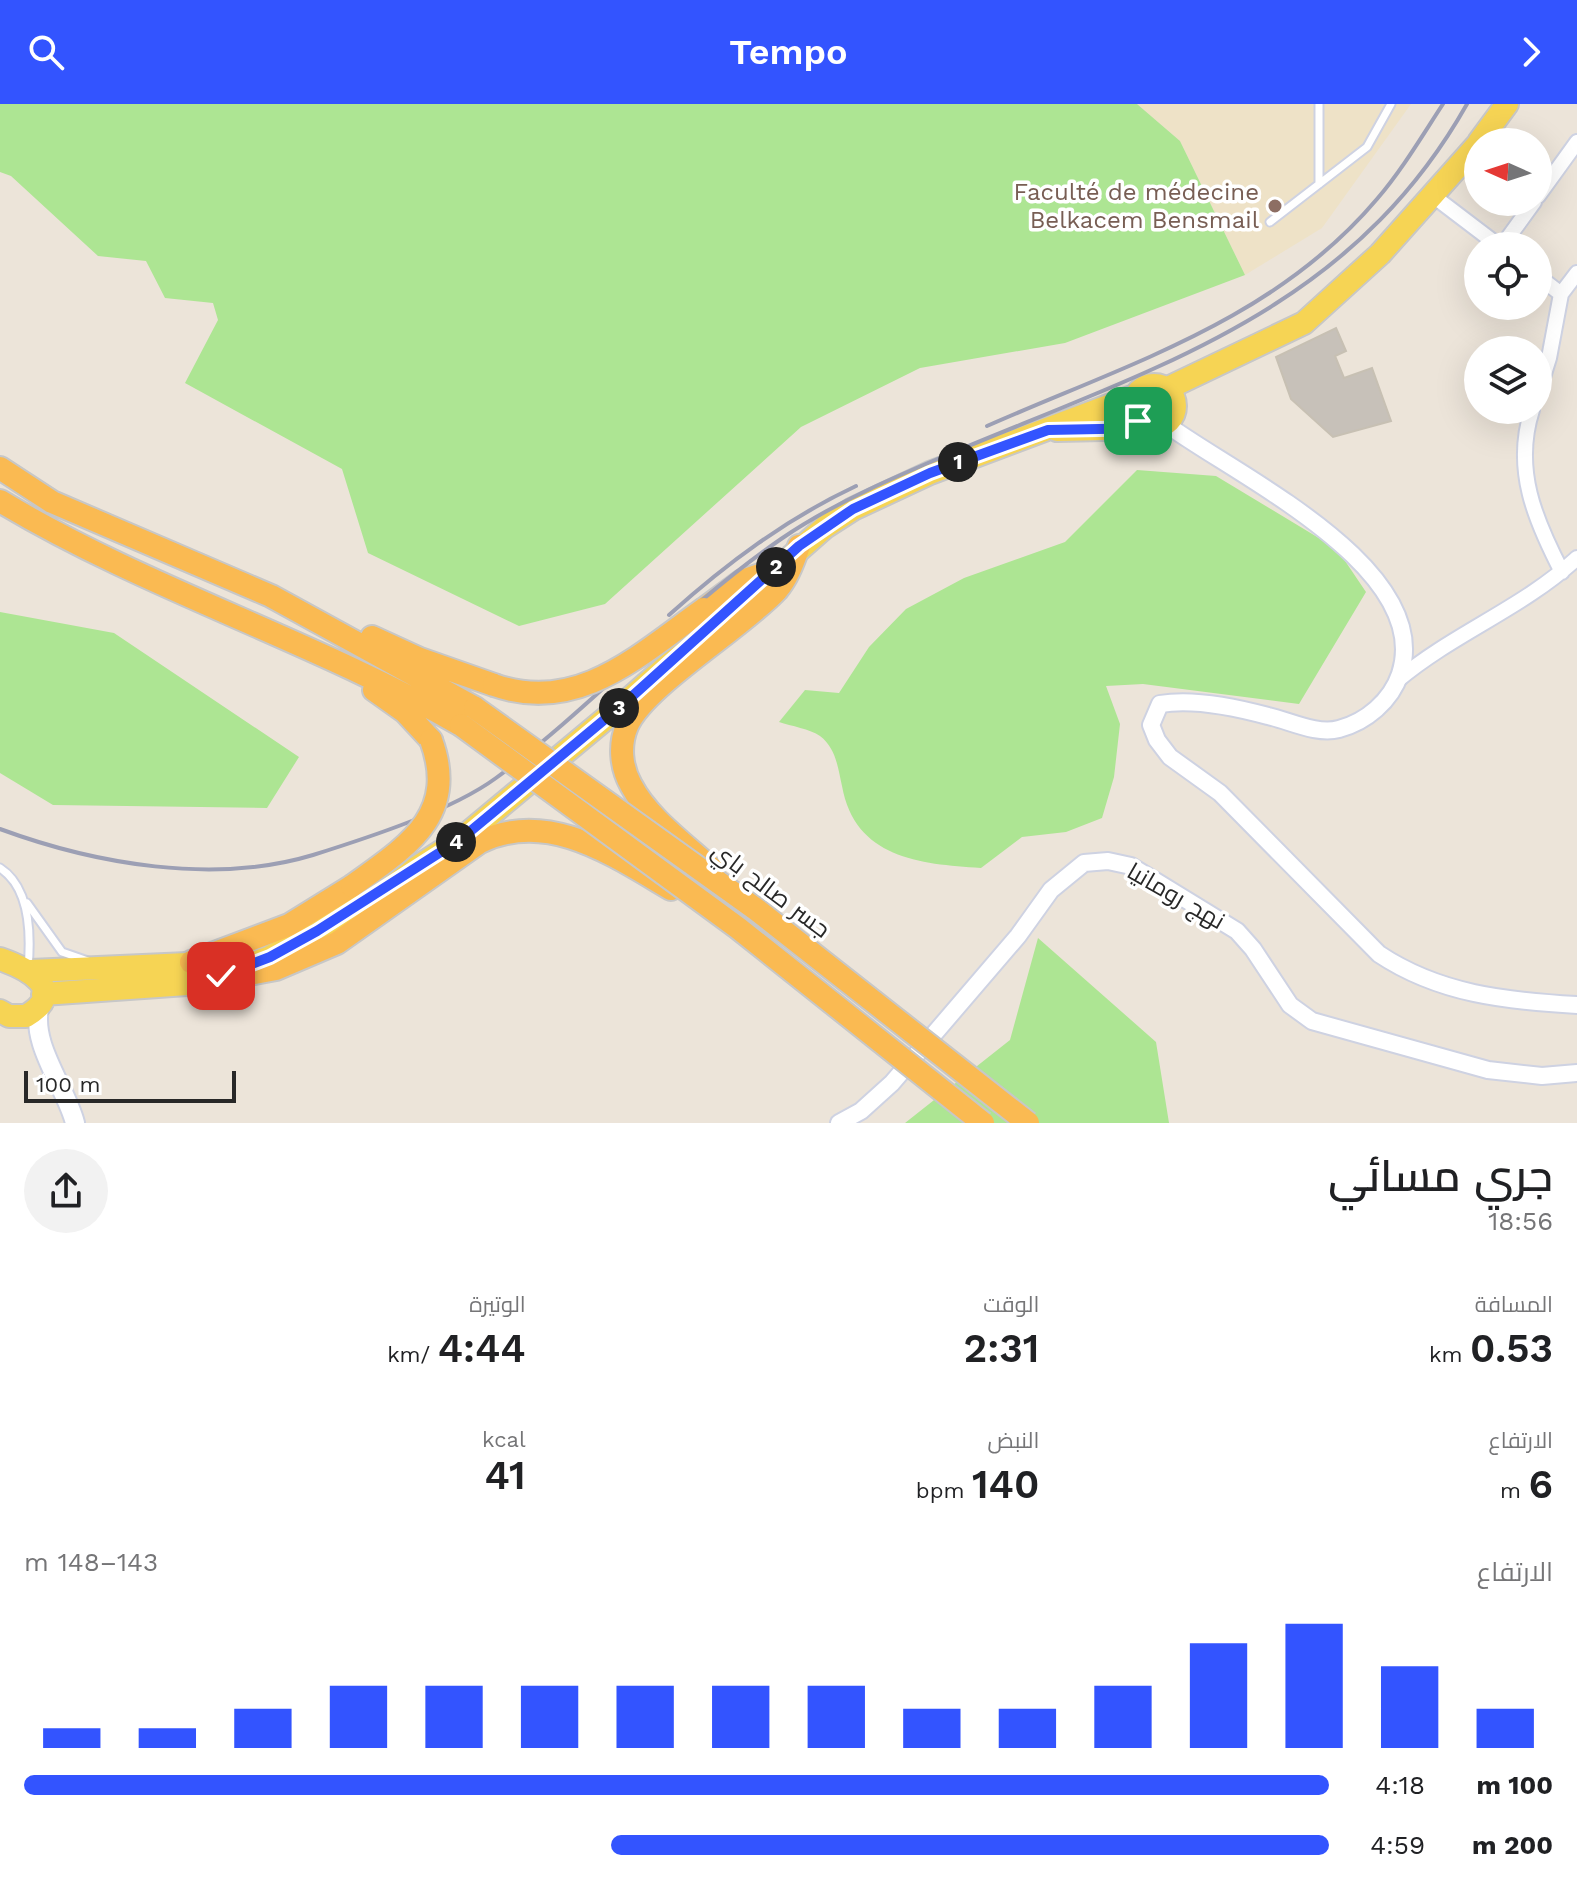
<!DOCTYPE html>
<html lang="ar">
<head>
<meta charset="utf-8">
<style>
	body { margin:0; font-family:"Work Sans",Cairo,sans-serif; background:#f2f2f2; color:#202124; direction:rtl; height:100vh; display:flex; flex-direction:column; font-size:30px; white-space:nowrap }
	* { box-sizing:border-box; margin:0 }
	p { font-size:26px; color:#757577 }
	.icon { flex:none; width:44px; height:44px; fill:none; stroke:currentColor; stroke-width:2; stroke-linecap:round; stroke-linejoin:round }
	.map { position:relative; height:1019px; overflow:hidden; direction:ltr }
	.sheet { display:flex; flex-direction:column; background:#fff; flex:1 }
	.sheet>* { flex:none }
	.needle { width:52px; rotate:273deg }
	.controls { position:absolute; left:1464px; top:24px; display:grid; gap:16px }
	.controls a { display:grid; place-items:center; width:88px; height:88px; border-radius:50%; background:#fff; box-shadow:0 8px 32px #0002; font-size:40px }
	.scale { position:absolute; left:24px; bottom:20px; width:212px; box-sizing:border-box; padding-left:8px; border:4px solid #282828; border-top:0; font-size:22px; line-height:28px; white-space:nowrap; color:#282828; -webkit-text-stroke:6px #fff; paint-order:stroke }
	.pin { position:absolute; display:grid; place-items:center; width:68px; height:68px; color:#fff; margin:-34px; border-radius:16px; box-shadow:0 4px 12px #0006 }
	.km { position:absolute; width:40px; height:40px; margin:-20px; border-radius:50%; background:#222; color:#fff; font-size:22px; line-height:40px; text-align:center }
	.round { display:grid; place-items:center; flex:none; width:84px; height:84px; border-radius:42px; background:#f2f2f2 }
	.head { display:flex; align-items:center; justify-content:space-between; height:136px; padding:0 24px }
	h1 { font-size:44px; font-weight:600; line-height:60px }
	.metrics { display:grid; grid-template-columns:repeat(3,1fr); gap:12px; height:136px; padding:8px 24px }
	.metrics div { display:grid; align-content:center }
	.metrics b { font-size:40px; font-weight:600 }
	.metrics small { font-size:22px; font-weight:400 }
	.metrics p { font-size:22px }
	.chart { height:224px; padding:16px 24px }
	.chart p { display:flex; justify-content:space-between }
	.chart svg { width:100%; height:144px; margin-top:8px; stroke:#3354ff; stroke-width:6 }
	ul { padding:0 24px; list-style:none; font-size:26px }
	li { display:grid; grid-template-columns:128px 96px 1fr; align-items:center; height:60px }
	li i { height:20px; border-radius:10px; background:#3354ff }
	header { display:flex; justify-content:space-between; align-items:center; height:104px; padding:0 24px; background:#3354ff; color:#fff; font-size:36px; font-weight:600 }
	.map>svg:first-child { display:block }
</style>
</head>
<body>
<header><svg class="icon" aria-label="forward" viewBox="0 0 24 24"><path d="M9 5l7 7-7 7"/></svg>Tempo<svg class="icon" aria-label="search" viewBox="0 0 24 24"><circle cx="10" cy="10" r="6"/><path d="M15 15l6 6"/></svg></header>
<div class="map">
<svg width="1577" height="1019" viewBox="0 0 1577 1019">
	<rect width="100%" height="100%" fill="#ece4d9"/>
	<path fill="#eee2c7" d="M 1137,0 L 1411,0 L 1322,124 L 1245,171 L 1180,37 Z"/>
	<path fill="#ade593" d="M 0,0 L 1137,0 L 1180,37 L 1245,171 L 1065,239 L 920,264 L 801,323 L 605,500 L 519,522 L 368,449 L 342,365 L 185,279 L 218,216 L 213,199 L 165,194 L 146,157 L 98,152 L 11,72 L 0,68 Z
		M 1137,366 L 1216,372 L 1337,445 L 1366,488 L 1299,600 L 1143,580 L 1106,582 L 1120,620 L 1114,673 L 1102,714 L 1066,728 L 1022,733 L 981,764 C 919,760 855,754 842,682 C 838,664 836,644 820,632 C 810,625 791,622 779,618 L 805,586 L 839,589 L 869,543 L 906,505 L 964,474 L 1065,438 Z
		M 0,508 L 114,529 L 299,653 L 267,704 L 53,701 L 0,669 Z
		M 1038,834 L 1156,938 L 1169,1019 L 905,1019 L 1010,936 Z"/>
	<path fill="#c7c1b9" stroke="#c7c0b3" stroke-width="2" d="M 1336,224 L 1346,247 L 1335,252 L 1344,274 L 1372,264 L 1391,317 L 1333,333 L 1291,295 L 1276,253 Z"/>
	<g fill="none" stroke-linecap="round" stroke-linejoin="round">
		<defs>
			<path id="service" d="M 1319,0 L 1319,80
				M 1270,118 L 1367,43 L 1391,0
				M 0,764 C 31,784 31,831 28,864
				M 27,799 L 62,848 L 88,857"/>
			<path id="minor" d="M 1432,91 L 1499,142
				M 1538,92 L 1577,38
				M 1502,142 L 1534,98
				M 1538,172 L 1561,190
				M 1538,289 L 1549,254 L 1561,190 L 1577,169
				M 1532,306 C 1513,365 1535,416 1562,468
				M 1398,576 C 1454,529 1523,504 1577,454"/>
			<path id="tertiary" d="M 1166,320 C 1235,371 1435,464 1400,570 C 1391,597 1366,618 1339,625 C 1317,631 1290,617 1268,612 C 1235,603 1194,594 1160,600 L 1151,621 L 1157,636 L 1170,653 L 1220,689 L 1379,850 C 1439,890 1506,897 1577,901
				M 839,1019 L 861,1007 L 892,979 L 1018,832 L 1051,786 L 1084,759 L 1108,757 L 1131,762 L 1237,827 L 1253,845 L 1290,901 L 1312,917 L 1488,966 L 1542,972 L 1577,969"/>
			<path id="secondary" d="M 40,901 C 29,939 66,983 75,1019"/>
			<path id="primary" d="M 1479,38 L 1507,0
				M1133 302a21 21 0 1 1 42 0a21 21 0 1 1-42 0Z
				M 1166,285 L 1304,219 L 1380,150 L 1478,40
				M 1057,326 L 1150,324
				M 0,855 C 26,864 70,886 26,912 L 9,912 L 0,907
				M 31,867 L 210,859
				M 43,890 L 201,879 L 270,853 L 317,827 L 461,735 L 628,596 L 825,423 L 853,405 L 930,369 L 1135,292"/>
			<path id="trunk" d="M 0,364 L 52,398 L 271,492 L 475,604
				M 0,397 C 146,485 313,536 461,621
				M 704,505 L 742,477 L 772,467
				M 372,533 L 420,555 L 494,581
				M 374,586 L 405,608 L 431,636
				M 712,765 C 685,740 648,714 631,681 C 621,663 619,641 627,622 C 644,582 742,524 777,486 C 788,473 793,458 799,442
				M 191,858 L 289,821 L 352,782
				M 201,879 L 276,865 L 337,839 L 480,738 C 548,705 613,751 671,785"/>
		</defs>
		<use href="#service" stroke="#ced2e2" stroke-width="11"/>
		<use href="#minor" stroke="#ced2e2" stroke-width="18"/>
		<use href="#tertiary" stroke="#ced2e2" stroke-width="20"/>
		<use href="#secondary" stroke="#ced2e2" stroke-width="22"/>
		<use href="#primary" stroke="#c7c7c7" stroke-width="26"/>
		<use href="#trunk" stroke="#c7c7c7" stroke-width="26"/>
		<use href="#service" stroke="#fff" stroke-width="7"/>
		<use href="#minor" stroke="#fff" stroke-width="14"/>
		<use href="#tertiary" stroke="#fff" stroke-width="16"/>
		<use href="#secondary" stroke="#fff" stroke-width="18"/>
		<use href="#primary" stroke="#f6d454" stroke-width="22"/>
		<use href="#trunk" stroke="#faba52" stroke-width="22"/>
		<path stroke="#9c9fb4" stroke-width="4" d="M 987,322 C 1127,260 1274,217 1377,95 C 1402,66 1422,32 1443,0
			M 669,511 C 727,459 786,415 856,382
			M 0,725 C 95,760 214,781 313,751 C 367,734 451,707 496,674 C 595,601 678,506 781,435 C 836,397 904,369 966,343 C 1166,260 1353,202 1467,0"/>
		<defs>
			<path id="trunk-bridge" d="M 494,581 C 578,611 640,550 704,505
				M 475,604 L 757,806 L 1028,1019
				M 461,621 L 738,824 L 983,1019
				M 352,782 C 406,743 459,712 431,636"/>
		</defs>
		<use href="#trunk-bridge" stroke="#c7c7c7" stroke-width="26" stroke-linecap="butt"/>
		<use href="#trunk-bridge" stroke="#faba52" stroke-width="22"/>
	</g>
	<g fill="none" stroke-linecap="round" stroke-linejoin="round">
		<defs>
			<path id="route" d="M 221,872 L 270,853 L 317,827 L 461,735 L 628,596 L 799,442 L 853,405 L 930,369 L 1048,326 L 1150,324 L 1138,317"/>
		</defs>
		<use href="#route" stroke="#fff" stroke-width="16"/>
		<use href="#route" stroke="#3354ff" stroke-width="10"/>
	</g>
	<circle fill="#8d6e63" stroke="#fff" stroke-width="3" cx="1275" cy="102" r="8"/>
	<g text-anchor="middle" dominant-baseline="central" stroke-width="7" stroke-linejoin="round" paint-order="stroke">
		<g font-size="24" fill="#785e54" stroke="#fff" text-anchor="end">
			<text x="1259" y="88">Faculté de médecine<tspan x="1259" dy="28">Belkacem Bensmail</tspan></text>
		</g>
		<g font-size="24" fill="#282828" stroke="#fff">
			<text transform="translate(771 786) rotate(37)">جسر صالح باي</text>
			<text transform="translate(1176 792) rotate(30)">نهج رومانيا</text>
		</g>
	</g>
</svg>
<div class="controls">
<a><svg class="needle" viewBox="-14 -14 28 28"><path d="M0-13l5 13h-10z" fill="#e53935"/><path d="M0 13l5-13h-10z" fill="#757577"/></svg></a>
<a><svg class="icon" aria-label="locate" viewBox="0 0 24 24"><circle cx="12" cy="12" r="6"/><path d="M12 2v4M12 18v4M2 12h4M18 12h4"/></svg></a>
<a><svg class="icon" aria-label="layers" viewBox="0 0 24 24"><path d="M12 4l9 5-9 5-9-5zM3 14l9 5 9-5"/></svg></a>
</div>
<div class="scale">100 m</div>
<div class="pin" style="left:1138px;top:317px;background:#1e9e55"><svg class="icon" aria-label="arrive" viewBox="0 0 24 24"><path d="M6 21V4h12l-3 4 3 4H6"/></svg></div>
<div class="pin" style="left:221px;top:872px;background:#d93025"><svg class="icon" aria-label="check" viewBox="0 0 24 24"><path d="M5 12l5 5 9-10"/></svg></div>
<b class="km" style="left:958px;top:358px">1</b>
<b class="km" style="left:776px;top:463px">2</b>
<b class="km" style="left:619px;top:604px">3</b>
<b class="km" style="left:456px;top:738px">4</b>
</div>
<section class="sheet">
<div class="head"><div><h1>جري مسائي</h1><p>18:56</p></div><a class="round"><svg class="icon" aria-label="share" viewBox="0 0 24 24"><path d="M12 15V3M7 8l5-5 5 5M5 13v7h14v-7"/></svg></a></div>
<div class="metrics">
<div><p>المسافة</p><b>0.53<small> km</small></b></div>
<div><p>الوقت</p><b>2:31</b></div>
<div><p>الوتيرة</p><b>4:44<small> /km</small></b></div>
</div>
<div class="metrics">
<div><p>الارتفاع</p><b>6<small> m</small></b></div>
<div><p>النبض</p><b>140<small> bpm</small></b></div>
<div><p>kcal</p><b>41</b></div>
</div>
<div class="chart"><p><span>الارتفاع</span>143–148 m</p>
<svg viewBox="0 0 160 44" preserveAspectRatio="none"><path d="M5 44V38M15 44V38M25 44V32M35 44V25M45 44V25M55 44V25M65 44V25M75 44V25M85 44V25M95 44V32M105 44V32M115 44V25M125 44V12M135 44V6M145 44V19M155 44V32"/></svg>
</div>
<ul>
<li><b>100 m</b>4:18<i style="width:100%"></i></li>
<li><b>200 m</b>4:59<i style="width:55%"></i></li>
</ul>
</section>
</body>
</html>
